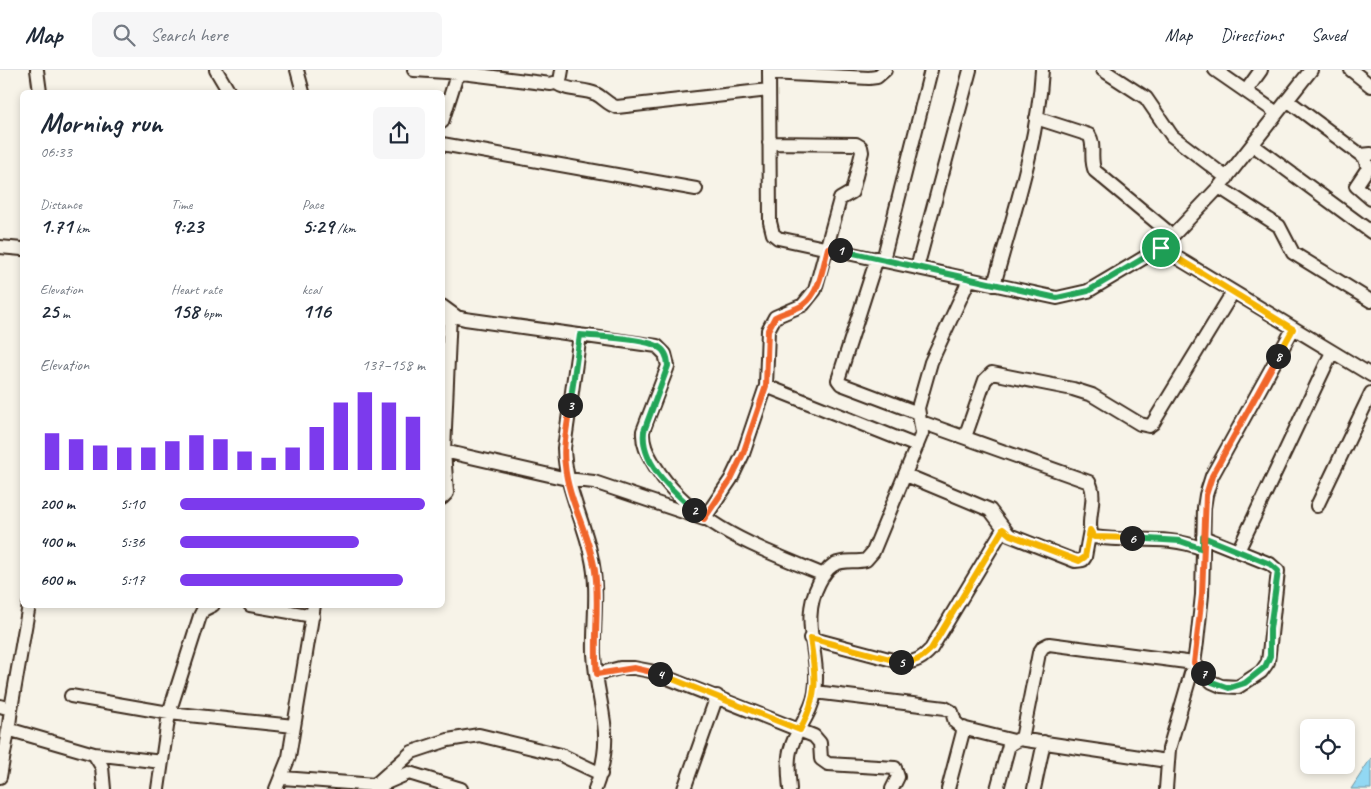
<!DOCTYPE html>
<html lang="en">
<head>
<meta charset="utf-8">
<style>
	body { margin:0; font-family:Caveat,sans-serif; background:#f6f6f7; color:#1f2937; height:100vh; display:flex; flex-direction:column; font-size:19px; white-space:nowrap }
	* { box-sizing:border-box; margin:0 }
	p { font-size:16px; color:#747a83 }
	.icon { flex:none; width:28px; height:28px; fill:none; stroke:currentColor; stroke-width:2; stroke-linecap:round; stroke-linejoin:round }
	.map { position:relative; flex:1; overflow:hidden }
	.sheet { position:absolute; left:20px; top:20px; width:425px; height:518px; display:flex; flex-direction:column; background:#fff; border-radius:8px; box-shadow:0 2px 8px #0003 }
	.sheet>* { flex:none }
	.fabs { position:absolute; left:1300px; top:649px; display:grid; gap:10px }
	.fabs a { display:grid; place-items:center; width:55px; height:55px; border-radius:8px; background:#fff; box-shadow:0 2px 8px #0003; font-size:25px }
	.pin { position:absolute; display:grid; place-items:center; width:42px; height:42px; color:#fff; margin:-21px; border:2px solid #fff; border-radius:50%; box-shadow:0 1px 5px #0007 }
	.km { position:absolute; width:25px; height:25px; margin:-12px; border-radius:50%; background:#222; color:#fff; font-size:14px; line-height:25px; text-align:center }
	.round { display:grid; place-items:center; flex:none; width:52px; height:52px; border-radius:8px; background:#f6f6f7 }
	.summary { display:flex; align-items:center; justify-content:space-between; height:85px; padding:0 20px }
	h1 { font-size:28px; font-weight:600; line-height:38px }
	.metrics { display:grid; grid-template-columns:repeat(3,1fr); gap:8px; height:85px; padding:5px 20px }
	.metrics div { display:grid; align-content:center }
	.metrics b { font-size:21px; font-weight:600 }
	.metrics small { font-size:14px; font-weight:400 }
	.metrics p { font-size:14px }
	.chart { height:140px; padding:10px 20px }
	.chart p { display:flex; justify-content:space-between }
	.chart svg { width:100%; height:90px; margin-top:5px; stroke:#7c3aed; stroke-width:6 }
	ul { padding:0 20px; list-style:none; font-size:16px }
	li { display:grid; grid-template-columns:80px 60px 1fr; align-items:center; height:38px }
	li i { height:12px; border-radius:6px; background:#7c3aed }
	header { display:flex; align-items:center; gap:30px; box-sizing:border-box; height:70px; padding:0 25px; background:#fff; border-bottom:1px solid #e0e1e3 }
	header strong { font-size:24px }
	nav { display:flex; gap:28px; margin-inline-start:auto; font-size:18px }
	.search { width:350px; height:45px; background:#f6f6f7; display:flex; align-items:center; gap:12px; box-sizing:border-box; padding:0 18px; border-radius:8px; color:#747a83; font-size:19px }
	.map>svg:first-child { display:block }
</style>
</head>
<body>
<header>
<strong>Map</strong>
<div class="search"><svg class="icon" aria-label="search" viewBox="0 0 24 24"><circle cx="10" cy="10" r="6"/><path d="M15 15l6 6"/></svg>Search here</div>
<nav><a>Map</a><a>Directions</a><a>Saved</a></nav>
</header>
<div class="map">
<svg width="1371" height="719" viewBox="0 0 1371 719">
	<rect width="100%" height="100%" fill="#f7f3e8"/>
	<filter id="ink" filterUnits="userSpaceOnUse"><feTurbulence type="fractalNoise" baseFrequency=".02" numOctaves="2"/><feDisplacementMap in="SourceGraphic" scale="10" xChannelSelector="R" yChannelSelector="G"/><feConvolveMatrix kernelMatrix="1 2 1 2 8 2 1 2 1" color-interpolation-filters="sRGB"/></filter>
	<g filter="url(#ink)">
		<path fill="#92d8f3" stroke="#6f929e" d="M 1371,688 L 1371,719 L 1351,719 Z"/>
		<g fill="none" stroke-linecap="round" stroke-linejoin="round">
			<defs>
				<path id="minor" d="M 37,0 L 40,22
					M 216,0 L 229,22
					M 297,0 L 303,22
					M 414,0 L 462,3
					M 769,0 L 770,152 L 773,164 L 778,168 L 1057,228 L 1088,221 L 1162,177 L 1219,117 L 1311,0
					M 1103,0 L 1146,28 L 1172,66 L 1227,108
					M 1215,0 L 1277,43
					M 1351,0 L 1371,16
					M 769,3 L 869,8 L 877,7 L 885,0
					M 556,13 C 569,22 583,18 596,24 C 604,28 608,35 617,37 L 769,20
					M 1246,21 L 1261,0
					M 1287,30 L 1361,85 L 1371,84
					M 1036,48 L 1089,65 C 1096,76 1089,89 1095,101 L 1173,166
					M 442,52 L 456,8 L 462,3 L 551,14 L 560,11 L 562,0
					M 442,74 L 696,119
					M 1253,75 L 1371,162
					M 1364,86 L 1368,98 L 1356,116 L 1371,129
					M 1219,117 L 1279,156 L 1293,183 L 1371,231
					M 0,177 L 22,179
					M 1161,178 L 1371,305
					M 877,188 L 838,310 L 841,314 L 918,343
					M 883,190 L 931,0
					M 917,198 L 970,0
					M 994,215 C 1013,145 1038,73 1042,0
					M 442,236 L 457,247 L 465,249 L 657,276 L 665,284 L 668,296 L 643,361 C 642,375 648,384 655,396 C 692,456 762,479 824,505
					M 580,265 L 564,378 C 565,416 583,448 591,485 C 599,519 593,549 594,584 C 597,639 617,661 595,719
					M 766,316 L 917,376
					M 921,352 L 1089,412 C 1099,428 1083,456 1094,467 C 1131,473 1167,464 1203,479
					M 965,367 L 985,310 L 992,303 L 1073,319 L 1092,325 L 1140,354 L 1149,356 L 1153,353 L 1233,222
					M 444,381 L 567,409 L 594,412 L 704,449 L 731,409 L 743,384 L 766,316 L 768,260 L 775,247 L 803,235 L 815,220 L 840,129 L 852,122 L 862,82 L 861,77 L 856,74 L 769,73
					M 906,405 L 990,440 L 1009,465 L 1075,491 L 1083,490 L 1085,487 L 1090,460
					M 442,428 L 447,423 L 444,381 L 450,243
					M 1317,436 L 1371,323
					M 1238,481 L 1332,282
					M 250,535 L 313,546
					M 810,568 L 904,593 C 916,592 923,588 931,579 L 1003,459
					M 597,604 L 620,598 L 634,598 L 650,601 L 814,666 L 820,673 L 821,689 L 828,694 L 895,698 L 898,707 L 892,719
					M 815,622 L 945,638 L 952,642 L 955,652 L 962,658 L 1014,671
					M 71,626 L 169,643 L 294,656
					M 0,636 L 11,639 L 29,535
					M 11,639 L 9,655 L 11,660 L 94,684 L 102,697 L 104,719
					M 1022,669 L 1039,583 L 1043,577 L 1049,574 L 1194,593 L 1212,612 L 1221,616 L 1238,617 L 1261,602 L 1268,592 L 1278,501 L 1270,494 L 1203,467
					M 94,684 L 162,692
					M 0,707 L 9,655
					M 283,708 L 375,715 L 381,719
					M 386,713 L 409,703 L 461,719
					M 375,715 L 412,682 L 448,670 L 479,665 L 561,685 L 601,704
					M 158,719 L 169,643 L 200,546 L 203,540 L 213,535
					M 276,719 L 289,687 L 314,535
					M 684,719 L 717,626
					M 790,719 C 789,707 787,693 790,681 C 795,660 812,644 815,622 C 821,583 799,552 819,513 C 822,507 827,499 833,495 C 843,489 855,493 866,490 L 873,482 L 922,363 L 918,338 L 931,292 L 969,210
					M 948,719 L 964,658
					M 997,719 L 1009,675 L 1019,669 L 1167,691
					M 1034,719 L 1044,672
					M 1166,719 L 1169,679 L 1194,593 L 1197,572 L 1202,525 L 1204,438 L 1206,425 L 1212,406 L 1293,259"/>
			</defs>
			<use href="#minor" stroke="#3b2a1e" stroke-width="16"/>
			<use href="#minor" stroke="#f7f3e8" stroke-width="12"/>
		</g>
	</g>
	<g fill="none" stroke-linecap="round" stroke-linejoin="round" filter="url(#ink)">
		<defs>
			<path id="split-1" d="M 840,180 L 1057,228 L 1088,221 L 1161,178"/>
			<path id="split-2" d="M 694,440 L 704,449 L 731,409 L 743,384 L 766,316 L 768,260 L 775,247 C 784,242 795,240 803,235 C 820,223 823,196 828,178 L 840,180"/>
			<path id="split-3" d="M 570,335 L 580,265 C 599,267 641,268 657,276 C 665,280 668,288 668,296 L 644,361 C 640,393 672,420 694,440"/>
			<path id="split-4" d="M 570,335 C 568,354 562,375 565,395 C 568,431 590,465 595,501 C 600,535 593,570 597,604 L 634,598 L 660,604"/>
			<path id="split-5" d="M 660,604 L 800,660 C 819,624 816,607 810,568 L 901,592"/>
			<path id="split-6" d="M 901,592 C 914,594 922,588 931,579 L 1003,459 L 1010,465 L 1079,491 L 1085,487 L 1090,460 L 1094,467 L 1132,468"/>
			<path id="split-7" d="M 1132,468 L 1180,471 L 1203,479 L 1203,467 L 1270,494 L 1278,501 L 1270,559 L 1270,586 L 1265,597 L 1245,613 L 1229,618 L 1212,612 L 1203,603"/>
			<path id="split-8" d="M 1203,603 L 1194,593 L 1202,525 L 1206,425 L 1212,406 L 1278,286"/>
			<path id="split-9" d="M 1161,178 L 1293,259 L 1278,286"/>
		</defs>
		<use href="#split-1" stroke="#fff" stroke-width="10"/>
		<use href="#split-2" stroke="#fff" stroke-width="10"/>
		<use href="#split-3" stroke="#fff" stroke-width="10"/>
		<use href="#split-4" stroke="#fff" stroke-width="10"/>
		<use href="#split-5" stroke="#fff" stroke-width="10"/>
		<use href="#split-6" stroke="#fff" stroke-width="10"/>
		<use href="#split-7" stroke="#fff" stroke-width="10"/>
		<use href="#split-8" stroke="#fff" stroke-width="10"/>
		<use href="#split-9" stroke="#fff" stroke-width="10"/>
		<use href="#split-1" stroke="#22a559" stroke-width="6"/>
		<use href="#split-2" stroke="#f0652b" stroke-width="6"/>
		<use href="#split-3" stroke="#22a559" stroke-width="6"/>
		<use href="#split-4" stroke="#f0652b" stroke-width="6"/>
		<use href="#split-5" stroke="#f5b400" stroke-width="6"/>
		<use href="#split-6" stroke="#f5b400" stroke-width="6"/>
		<use href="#split-7" stroke="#22a559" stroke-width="6"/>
		<use href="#split-8" stroke="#f0652b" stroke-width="6"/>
		<use href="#split-9" stroke="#f5b400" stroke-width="6"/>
	</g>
</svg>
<div class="fabs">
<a><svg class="icon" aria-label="locate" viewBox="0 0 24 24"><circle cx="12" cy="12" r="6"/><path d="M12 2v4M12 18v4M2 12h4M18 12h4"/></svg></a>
</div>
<div class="pin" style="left:1161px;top:178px;background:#1e9e55"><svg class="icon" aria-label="arrive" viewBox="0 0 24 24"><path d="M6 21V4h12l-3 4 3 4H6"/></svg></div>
<b class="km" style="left:840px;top:180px">1</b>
<b class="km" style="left:694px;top:440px">2</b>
<b class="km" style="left:570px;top:335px">3</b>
<b class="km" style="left:660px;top:604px">4</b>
<b class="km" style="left:901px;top:592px">5</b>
<b class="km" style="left:1132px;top:468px">6</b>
<b class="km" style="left:1203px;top:603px">7</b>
<b class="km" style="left:1278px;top:286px">8</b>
<section class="sheet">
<div class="summary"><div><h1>Morning run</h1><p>06:33</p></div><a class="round"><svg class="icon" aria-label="share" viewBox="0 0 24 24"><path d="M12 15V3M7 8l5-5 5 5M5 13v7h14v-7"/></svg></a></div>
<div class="metrics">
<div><p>Distance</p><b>1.71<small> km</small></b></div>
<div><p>Time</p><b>9:23</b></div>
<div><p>Pace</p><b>5:29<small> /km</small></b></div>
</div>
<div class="metrics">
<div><p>Elevation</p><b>25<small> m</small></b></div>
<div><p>Heart rate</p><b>158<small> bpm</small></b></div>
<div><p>kcal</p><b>116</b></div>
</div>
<div class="chart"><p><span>Elevation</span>137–158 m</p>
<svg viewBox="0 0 160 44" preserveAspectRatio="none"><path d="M5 44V26M15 44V29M25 44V32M35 44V33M45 44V33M55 44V30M65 44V27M75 44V29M85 44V35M95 44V38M105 44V33M115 44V23M125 44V11M135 44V6M145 44V11M155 44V18"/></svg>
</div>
<ul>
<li><b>200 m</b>5:10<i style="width:100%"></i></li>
<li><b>400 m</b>5:36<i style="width:73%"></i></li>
<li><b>600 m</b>5:17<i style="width:91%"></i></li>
</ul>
</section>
</div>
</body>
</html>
